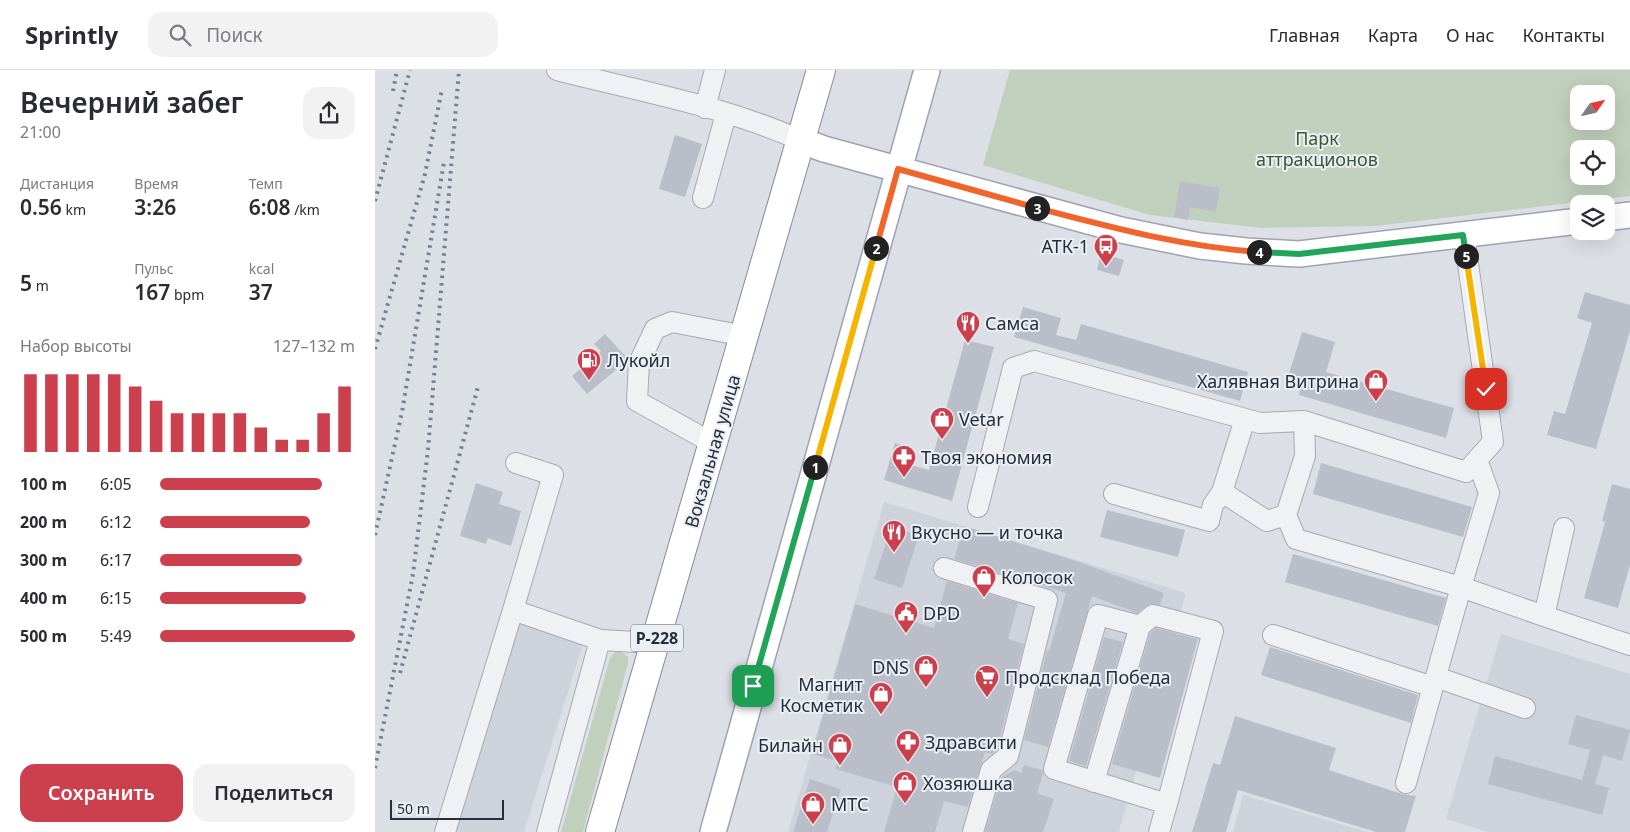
<!DOCTYPE html>
<html lang="ru">
<head>
<meta charset="utf-8">
<style>
	body { margin:0; font-family:"Noto Sans",sans-serif; background:#f2f2f3; color:#2b2b33; height:100vh; display:flex; flex-direction:column; font-size:19px; white-space:nowrap }
	* { box-sizing:border-box; margin:0 }
	p { font-size:16px; color:#7c7c81 }
	.icon { flex:none; width:28px; height:28px; fill:none; stroke:currentColor; stroke-width:2; stroke-linecap:round; stroke-linejoin:round }
	.map { position:relative; flex:1; overflow:hidden }
	.sheet { display:flex; flex-direction:column; background:#fff; width:375px }
	.sheet>* { flex:none }
	.needle { width:32px; rotate:56deg }
	.controls { position:absolute; left:1195px; top:15px; display:grid; gap:10px }
	.controls a { display:grid; place-items:center; width:45px; height:45px; border-radius:10px; background:#fff; box-shadow:0 5px 20px #0002; font-size:25px }
	.scale { position:absolute; left:15px; bottom:12px; width:114px; box-sizing:border-box; padding-left:5px; border:2px solid #262d3c; border-top:0; font-size:14px; line-height:18px; white-space:nowrap; color:#262d3c; -webkit-text-stroke:4px #ebeff4; paint-order:stroke }
	.pin { position:absolute; display:grid; place-items:center; width:42px; height:42px; color:#fff; margin:-21px; border-radius:10px; box-shadow:0 2px 8px #0006 }
	.km { position:absolute; width:25px; height:25px; margin:-12px; border-radius:50%; background:#222; color:#fff; font-size:14px; line-height:25px; text-align:center }
	.round { display:grid; place-items:center; flex:none; width:52px; height:52px; border-radius:15px; background:#f2f2f3 }
	.overview { display:flex; align-items:center; justify-content:space-between; height:85px; padding:0 20px }
	h1 { font-size:28px; font-weight:600; line-height:38px }
	.stats { display:grid; grid-template-columns:repeat(3,1fr); gap:8px; height:85px; padding:5px 20px }
	.stats div { display:grid; align-content:center }
	.stats b { font-size:21px; font-weight:600 }
	.stats small { font-size:14px; font-weight:400 }
	.stats p { font-size:14px }
	.chart { height:140px; padding:10px 20px }
	.chart p { display:flex; justify-content:space-between }
	.chart svg { width:100%; height:90px; margin-top:5px; stroke:#cc404e; stroke-width:6 }
	.primary-button { display:flex; gap:10px; margin-top:auto; padding:10px 20px }
	.primary-button a { flex:1; height:58px; border-radius:15px; background:#cc404e; color:#fff; font-size:20px; font-weight:600; line-height:58px; text-align:center }
	.primary-button a+a { background:#f2f2f3; color:#2b2b33 }
	ul { padding:0 20px; list-style:none; font-size:16px }
	li { display:grid; grid-template-columns:80px 60px 1fr; align-items:center; height:38px }
	li i { height:12px; border-radius:6px; background:#cc404e }
	header { display:flex; align-items:center; gap:30px; box-sizing:border-box; height:70px; padding:0 25px; background:#fff; border-bottom:1px solid #e1e1e2 }
	header strong { font-size:24px }
	nav { display:flex; gap:28px; margin-inline-start:auto; font-size:18px }
	.search { width:350px; height:45px; background:#f2f2f3; display:flex; align-items:center; gap:12px; box-sizing:border-box; padding:0 18px; border-radius:15px; color:#7c7c81; font-size:19px }
	main { display:flex; flex:1; min-height:0 }
	.map>svg:first-child { display:block }
</style>
</head>
<body>
<header>
<strong>Sprintly</strong>
<div class="search"><svg class="icon" aria-label="search" viewBox="0 0 24 24"><circle cx="10" cy="10" r="6"/><path d="M15 15l6 6"/></svg>Поиск</div>
<nav><a>Главная</a><a>Карта</a><a>О нас</a><a>Контакты</a></nav>
</header>
<main>
<section class="sheet">
<div class="overview"><div><h1>Вечерний забег</h1><p>21:00</p></div><a class="round"><svg class="icon" aria-label="share" viewBox="0 0 24 24"><path d="M12 15V3M7 8l5-5 5 5M5 13v7h14v-7"/></svg></a></div>
<div class="stats">
<div><p>Дистанция</p><b>0.56<small> km</small></b></div>
<div><p>Время</p><b>3:26</b></div>
<div><p>Темп</p><b>6:08<small> /km</small></b></div>
</div>
<div class="stats">
<div><b>5<small> m</small></b></div>
<div><p>Пульс</p><b>167<small> bpm</small></b></div>
<div><p>kcal</p><b>37</b></div>
</div>
<div class="chart"><p><span>Набор высоты</span>127–132 m</p>
<svg viewBox="0 0 160 44" preserveAspectRatio="none"><path d="M5 44V6M15 44V6M25 44V6M35 44V6M45 44V6M55 44V12M65 44V19M75 44V25M85 44V25M95 44V25M105 44V25M115 44V32M125 44V38M135 44V38M145 44V25M155 44V12"/></svg>
</div>
<ul>
<li><b>100 m</b>6:05<i style="width:83%"></i></li>
<li><b>200 m</b>6:12<i style="width:77%"></i></li>
<li><b>300 m</b>6:17<i style="width:73%"></i></li>
<li><b>400 m</b>6:15<i style="width:75%"></i></li>
<li><b>500 m</b>5:49<i style="width:100%"></i></li>
</ul>
<div class="primary-button"><a>Сохранить</a><a>Поделиться</a></div>
</section>
<div class="map">
<svg width="1255" height="762" viewBox="0 0 1255 762">
	<rect width="100%" height="100%" fill="#dce0e6"/>
	<path fill="#ced2db" d="M 509,432 L 811,523 L 744,762 L 413,762 Z
		M 143,550 L 209,571 L 149,762 L 76,762 Z
		M 1126,564 L 1255,604 L 1255,762 L 1113,762 L 1071,749 Z
		M 868,725 L 992,762 L 858,762 Z"/>
	<path fill="#c1d0bd" fill-rule="evenodd" d="M 635,0 L 1255,0 L 1255,126 L 1001,156 L 886,158 L 775,145 L 608,95 ZM 1204,24 L 1231,24 L 1231,51 L 1204,51 ZM 1204,79 L 1231,79 L 1231,106 L 1204,106 Z
		M 240,582 L 247,582 L 253,587 L 253,593 L 208,762 L 186,762 L 235,588 Z"/>
	<path fill="#babec9" d="M 300,65 L 327,74 L 310,127 L 284,119 Z
		M 805,111 L 845,118 L 841,142 L 815,137 L 813,150 L 799,147 Z
		M 726,183 L 749,190 L 744,206 L 722,200 Z
		M 1210,222 L 1255,235 L 1255,261 L 1221,379 L 1172,365 L 1179,341 L 1190,344 L 1217,253 L 1202,248 Z
		M 648,237 L 686,248 L 681,265 L 701,270 L 706,254 L 873,302 L 865,331 L 639,267 Z
		M 927,262 L 960,272 L 951,302 L 1079,338 L 1071,368 L 924,325 L 926,314 L 912,310 Z
		M 230,264 L 253,289 L 252,293 L 244,301 L 242,299 L 212,324 L 197,306 L 226,281 L 219,274 Z
		M 590,270 L 619,277 L 577,431 L 509,410 L 520,373 L 537,378 L 532,394 L 554,400 Z
		M 946,393 L 1097,437 L 1088,467 L 938,424 Z
		M 101,413 L 128,422 L 124,434 L 146,441 L 136,476 L 113,468 L 111,474 L 85,466 Z
		M 1237,414 L 1255,419 L 1255,495 L 1243,538 L 1209,528 L 1230,452 L 1227,451 Z
		M 732,440 L 810,460 L 803,487 L 725,467 Z
		M 589,456 L 698,490 L 789,523 L 785,535 L 775,534 L 762,543 L 717,526 L 673,677 L 649,670 L 672,581 L 674,581 L 691,523 L 579,489 Z
		M 516,457 L 544,465 L 527,518 L 499,509 Z
		M 918,484 L 1071,528 L 1063,556 L 910,512 Z
		M 572,511 L 643,533 L 633,569 L 649,574 L 622,679 L 617,684 L 610,682 L 593,737 L 569,731 L 560,762 L 509,762 L 522,717 L 460,699 L 463,691 L 437,684 L 480,534 L 559,558 Z
		M 781,558 L 823,569 L 785,708 L 737,694 L 775,563 Z
		M 729,567 L 748,572 L 711,696 L 694,691 Z
		M 895,577 L 1043,625 L 1036,653 L 886,605 Z
		M 1201,645 L 1255,660 L 1247,691 L 1228,685 L 1220,714 L 1234,718 L 1227,745 L 1113,714 L 1120,686 L 1207,710 L 1215,680 L 1193,674 Z
		M 860,646 L 961,678 L 954,700 L 1027,724 L 1041,726 L 1030,762 L 1001,762 L 863,720 L 851,762 L 817,762 L 838,693 L 845,695 Z
		M 649,695 L 667,700 L 668,704 L 662,723 L 679,729 L 668,762 L 610,762 L 626,708 L 639,700 L 646,703 Z
		M 435,709 L 466,719 L 452,762 L 418,762 Z"/>
	<g fill="none" stroke-linecap="round" stroke-linejoin="round">
		<defs>
			<path id="minor" d="M 182,0 C 263,21 350,36 427,71
				M 330,38 L 340,0
				M 328,128 L 351,44
				M 870,349 L 847,422 L 892,451 L 911,445
				M 929,351 L 930,386 L 911,445 L 921,469 L 1086,517 L 1114,423 L 1102,390
				M 339,374 L 262,331 L 264,293 L 280,259 L 297,252 L 370,266
				M 141,393 L 178,405 L 138,540 L 225,570
				M 739,424 L 834,451 L 838,435 L 847,422
				M 603,437 L 638,298 L 659,291 L 885,353 L 929,351 L 1091,402 L 1118,372 L 1089,165
				M 569,498 L 672,530 L 633,686 L 616,700 L 598,762
				M 1169,546 L 1255,575
				M 898,565 L 1058,617
				M 1061,607 L 1150,638
				M 719,712 L 765,556
				M 1031,713 L 1086,517 L 1169,546 L 1189,458
				M 70,762 L 138,540
				M 172,762 L 225,570 L 280,573
				M 784,762 L 792,734 L 838,561 L 778,545 L 765,556 L 723,545 L 679,699 L 792,734"/>
			<path id="major" d="M 427,71 L 449,79 L 746,160 L 825,176 L 871,181 L 924,184 L 1204,151
				M 1231,148 L 1255,145
				M 338,762 L 552,0"/>
			<path id="highway" d="M 225,762 L 446,0"/>
		</defs>
		<use href="#minor" stroke="#a5aab3" stroke-width="22"/>
		<use href="#major" stroke="#9ca3b2" stroke-width="28"/>
		<use href="#highway" stroke="#848c9d" stroke-width="30"/>
		<use href="#minor" stroke="#eff1f5" stroke-width="20"/>
		<use href="#major" stroke="#fff" stroke-width="25"/>
		<use href="#highway" stroke="#fff" stroke-width="28"/>
		<path stroke="#767e90" stroke-width="4" stroke-dasharray="2.5 5" stroke-linecap="butt" d="M 18,21 L 22,0
			M 0,131 L 35,0
			M 0,279 L 50,104 L 67,19
			M 0,465 L 27,342 L 69,92
			M 25,603 L 103,317
			M 0,698 L 38,504 L 53,380 L 84,0"/>
	</g>
	<g fill="none" stroke-linecap="round" stroke-linejoin="round">
		<defs>
			<path id="split-1" d="M 378,616 L 440,397"/>
			<path id="split-2" d="M 440,397 L 501,178"/>
			<path id="split-3" d="M 501,178 L 523,99 L 662,138"/>
			<path id="split-4" d="M 662,138 C 735,157 808,177 884,182"/>
			<path id="split-5" d="M 884,182 L 924,184 L 1088,165 L 1091,186"/>
			<path id="split-6" d="M 1091,186 L 1111,319"/>
		</defs>
		<use href="#split-1" stroke="#fff" stroke-width="10"/>
		<use href="#split-2" stroke="#fff" stroke-width="10"/>
		<use href="#split-3" stroke="#fff" stroke-width="10"/>
		<use href="#split-4" stroke="#fff" stroke-width="10"/>
		<use href="#split-5" stroke="#fff" stroke-width="10"/>
		<use href="#split-6" stroke="#fff" stroke-width="10"/>
		<use href="#split-1" stroke="#22a559" stroke-width="6"/>
		<use href="#split-2" stroke="#f5b400" stroke-width="6"/>
		<use href="#split-3" stroke="#f0652b" stroke-width="6"/>
		<use href="#split-4" stroke="#f0652b" stroke-width="6"/>
		<use href="#split-5" stroke="#22a559" stroke-width="6"/>
		<use href="#split-6" stroke="#f5b400" stroke-width="6"/>
	</g>
	<defs>
		<symbol id="bus-pin" viewBox="-11 -11 22 30"><path d="M0 17L-7.5 6A9.5 9.5 0 1 1 7.5 6Z" fill="#cc404e" stroke="#ebeff4"/><path d="M-5-6H5V4H4V6H2V4H-2V6H-4V4H-5ZM-3.5-4V0h7V-4ZM-3.5 1.2v1.5H-2V1.2ZM2 1.2v1.5H3.5V1.2Z" fill="#fff"/></symbol>
		<symbol id="restaurant-pin" viewBox="-11 -11 22 30"><path d="M0 17L-7.5 6A9.5 9.5 0 1 1 7.5 6Z" fill="#cc404e" stroke="#ebeff4"/><path d="M-5-6h1v4h1v-4h1v4h1v-4h1v5L-1.5 .5V6h-2V.5L-5-1ZM5-6V6H3V1.5H1.5Q1.5-4 5-6Z" fill="#fff"/></symbol>
		<symbol id="fuel-pin" viewBox="-11 -11 22 30"><path d="M0 17L-7.5 6A9.5 9.5 0 1 1 7.5 6Z" fill="#cc404e" stroke="#ebeff4"/><path d="M-5.5-6h7V0h2V4h1.3V-2.5L3-4.5l.8-.8L6-3V5H2.5V1h-1V6h-7ZM-4.2-4.7v3.2H.2V-4.7Z" fill="#fff"/></symbol>
		<symbol id="shop-pin" viewBox="-11 -11 22 30"><path d="M0 17L-7.5 6A9.5 9.5 0 1 1 7.5 6Z" fill="#cc404e" stroke="#ebeff4"/><path d="M-5-2.5h2.3a2.7 3.5 0 0 1 5.4 0H5L5.5 6h-11ZM-1.5-2.5h3a1.5 2.3 0 0 0-3 0Z" fill="#fff"/></symbol>
		<symbol id="pharmacy-pin" viewBox="-11 -11 22 30"><path d="M0 17L-7.5 6A9.5 9.5 0 1 1 7.5 6Z" fill="#cc404e" stroke="#ebeff4"/><path d="M-2-6h4v4h4v4h-4v4h-4v-4h-4v-4h4Z" fill="#fff"/></symbol>
		<symbol id="civic-pin" viewBox="-11 -11 22 30"><path d="M0 17L-7.5 6A9.5 9.5 0 1 1 7.5 6Z" fill="#cc404e" stroke="#ebeff4"/><path d="M-.6-6.5H3V-4.5H.6V-3L4-1V1h2V6H-6V1h2V-1L-.6-3ZM-1.2 2.5V6h2.4V2.5Z" fill="#fff"/></symbol>
		<symbol id="supermarket-pin" viewBox="-11 -11 22 30"><path d="M0 17L-7.5 6A9.5 9.5 0 1 1 7.5 6Z" fill="#cc404e" stroke="#ebeff4"/><path d="M-6-5.5h2.5l.6 2H6L4.5 2H-2.5L-4.4-4H-6ZM-1.5 3.2a1.3 1.3 0 1 0 .1 0ZM3 3.2a1.3 1.3 0 1 0 .1 0Z" fill="#fff"/></symbol>
	</defs>
	<g fill-rule="evenodd">
		<use href="#bus-pin" x="717" y="162" width="28" height="38"/>
		<use href="#restaurant-pin" x="579" y="239" width="28" height="38"/>
		<use href="#fuel-pin" x="200" y="276" width="28" height="38"/>
		<use href="#shop-pin" x="987" y="297" width="28" height="38"/>
		<use href="#shop-pin" x="553" y="335" width="28" height="38"/>
		<use href="#pharmacy-pin" x="515" y="373" width="28" height="38"/>
		<use href="#restaurant-pin" x="505" y="448" width="28" height="38"/>
		<use href="#shop-pin" x="595" y="493" width="28" height="38"/>
		<use href="#civic-pin" x="517" y="529" width="28" height="38"/>
		<use href="#shop-pin" x="537" y="583" width="28" height="38"/>
		<use href="#supermarket-pin" x="598" y="593" width="28" height="38"/>
		<use href="#shop-pin" x="492" y="610" width="28" height="38"/>
		<use href="#pharmacy-pin" x="519" y="658" width="28" height="38"/>
		<use href="#shop-pin" x="451" y="661" width="28" height="38"/>
		<use href="#shop-pin" x="516" y="699" width="28" height="38"/>
		<use href="#shop-pin" x="424" y="720" width="28" height="38"/>
	</g>
	<g text-anchor="middle" dominant-baseline="central" stroke-width="4" stroke-linejoin="round" paint-order="stroke">
		<rect fill="#ebeff4" stroke="#616773" stroke-width="1" x="256" y="554.5" width="52" height="27" rx="4"/>
		<g font-size="16" font-weight="bold" fill="#262d3c">
			<text x="282" y="568">Р-228</text>
		</g>
		<g font-size="18" fill="#385834" stroke="#ebeff4">
			<text x="942" y="68">Парк<tspan x="942" dy="21">аттракционов</tspan></text>
		</g>
		<g font-size="18" fill="#262d3c" stroke="#ebeff4" text-anchor="start">
			<text x="714" y="176" text-anchor="end">АТК-1</text>
			<text x="610" y="253">Самса</text>
			<text x="232" y="290">Лукойл</text>
			<text x="984" y="311" text-anchor="end">Халявная Витрина</text>
			<text x="584" y="349">Vetar</text>
			<text x="546" y="387">Твоя экономия</text>
			<text x="536" y="462">Вкусно — и точка</text>
			<text x="626" y="507">Колосок</text>
			<text x="548" y="543">DPD</text>
			<text x="534" y="597" text-anchor="end">DNS</text>
			<text x="630" y="607">Продсклад Победа</text>
			<text x="488" y="614" text-anchor="end">Магнит<tspan x="488" dy="21">Косметик</tspan></text>
			<text x="550" y="672">Здравсити</text>
			<text x="448" y="675" text-anchor="end">Билайн</text>
			<text x="548" y="713">Хозяюшка</text>
			<text x="456" y="734">МТС</text>
		</g>
		<g font-size="18" fill="#262d3c" stroke="#ebeff4">
			<text transform="translate(337 381) rotate(-74)">Вокзальная улица</text>
		</g>
	</g>
</svg>
<div class="controls">
<a><svg class="needle" viewBox="-14 -14 28 28"><path d="M0-13l5 13h-10z" fill="#e53935"/><path d="M0 13l5-13h-10z" fill="#7c7c81"/></svg></a>
<a><svg class="icon" aria-label="locate" viewBox="0 0 24 24"><circle cx="12" cy="12" r="6"/><path d="M12 2v4M12 18v4M2 12h4M18 12h4"/></svg></a>
<a><svg class="icon" aria-label="layers" viewBox="0 0 24 24"><path d="M12 4l9 5-9 5-9-5zM3 14l9 5 9-5"/></svg></a>
</div>
<div class="scale">50 m</div>
<div class="pin" style="left:378px;top:616px;background:#1e9e55"><svg class="icon" aria-label="arrive" viewBox="0 0 24 24"><path d="M6 21V4h12l-3 4 3 4H6"/></svg></div>
<div class="pin" style="left:1111px;top:319px;background:#d93025"><svg class="icon" aria-label="check" viewBox="0 0 24 24"><path d="M5 12l5 5 9-10"/></svg></div>
<b class="km" style="left:440px;top:397px">1</b>
<b class="km" style="left:501px;top:178px">2</b>
<b class="km" style="left:662px;top:138px">3</b>
<b class="km" style="left:884px;top:182px">4</b>
<b class="km" style="left:1091px;top:186px">5</b>
</div>
</main>
</body>
</html>
